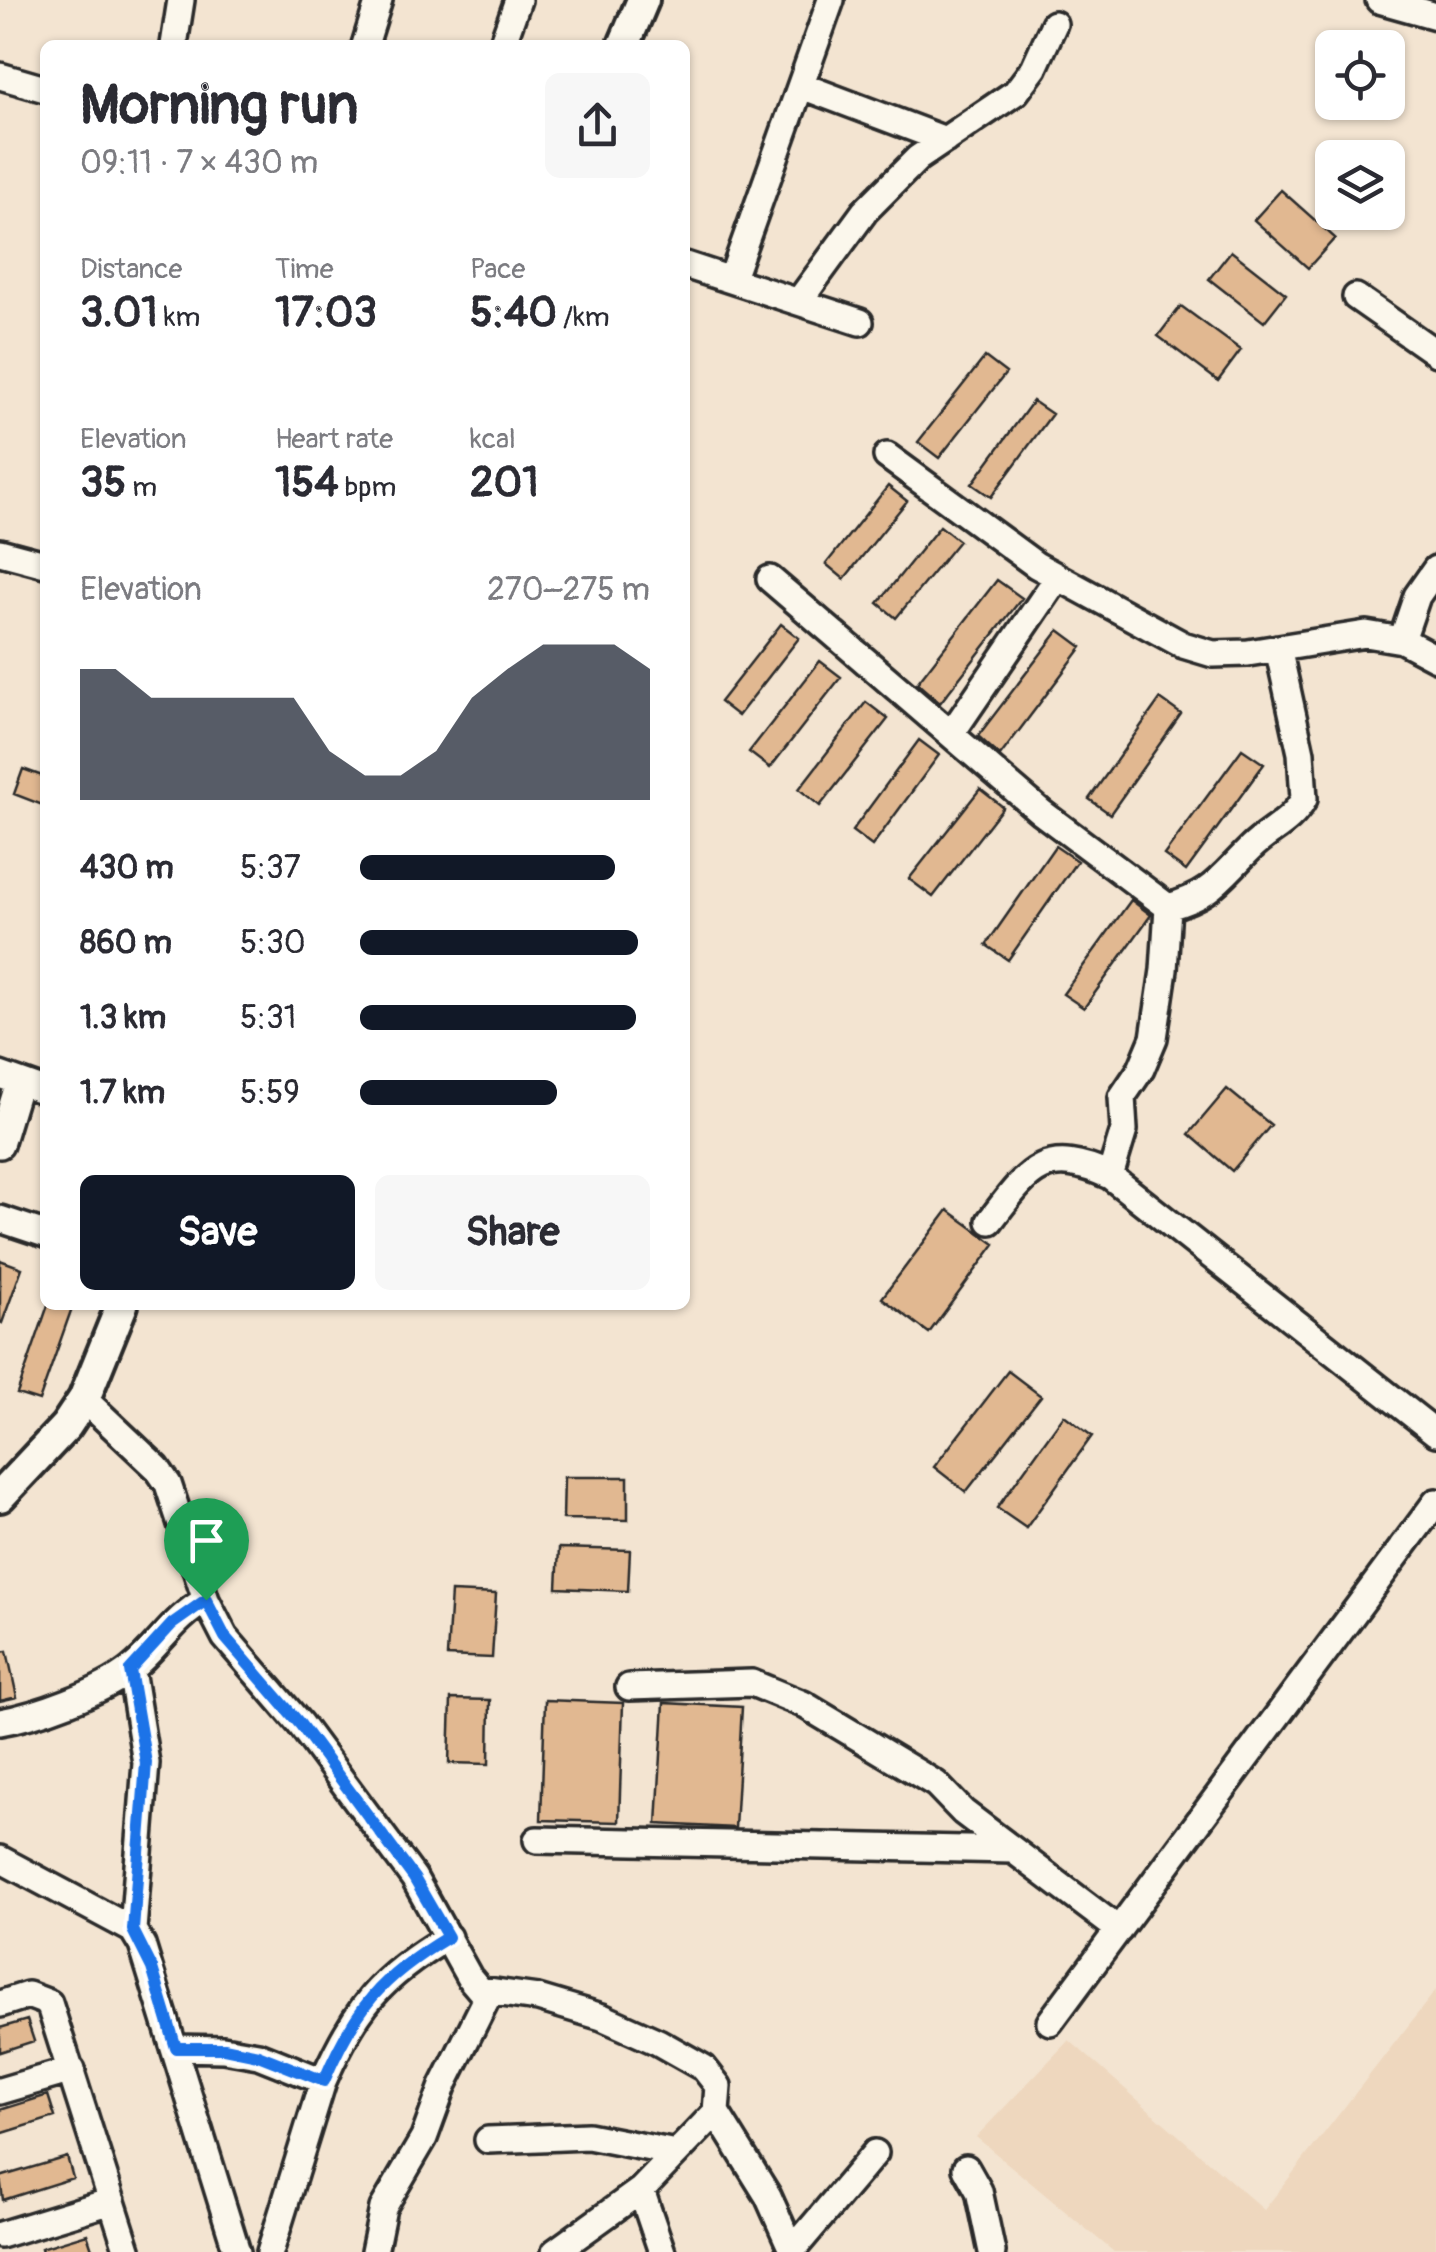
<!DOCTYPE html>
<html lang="en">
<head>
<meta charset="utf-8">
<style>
	body { margin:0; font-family:Pangolin,sans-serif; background:#f7f7f7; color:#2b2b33; height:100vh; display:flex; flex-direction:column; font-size:38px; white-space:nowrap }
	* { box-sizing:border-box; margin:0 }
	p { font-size:32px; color:#7c7c81 }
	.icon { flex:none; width:55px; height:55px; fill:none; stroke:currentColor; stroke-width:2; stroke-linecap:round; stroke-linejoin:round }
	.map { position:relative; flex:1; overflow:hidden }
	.side { position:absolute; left:40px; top:40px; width:650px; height:1270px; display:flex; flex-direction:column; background:#fff; border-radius:15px; box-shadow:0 2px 8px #0004 }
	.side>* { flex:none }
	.tools { position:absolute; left:1315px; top:30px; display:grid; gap:20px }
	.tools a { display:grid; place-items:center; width:90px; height:90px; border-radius:15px; background:#fff; box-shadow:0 2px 8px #0004; font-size:50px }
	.pin { position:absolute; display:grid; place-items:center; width:85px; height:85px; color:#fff; margin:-102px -42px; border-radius:50% 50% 50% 0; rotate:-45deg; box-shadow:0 0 10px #0007 }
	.pin .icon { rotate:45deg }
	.round { display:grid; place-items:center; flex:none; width:105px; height:105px; border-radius:15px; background:#f7f7f7 }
	.head { display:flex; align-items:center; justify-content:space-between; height:170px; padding:0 40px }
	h1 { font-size:55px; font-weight:800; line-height:75px }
	.figures { display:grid; grid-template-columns:repeat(3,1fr); gap:15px; height:170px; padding:10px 40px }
	.figures div { display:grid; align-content:center }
	.figures b { font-size:42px; font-weight:800 }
	.figures small { font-size:28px; font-weight:400 }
	.figures p { font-size:28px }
	.chart { height:280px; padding:20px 40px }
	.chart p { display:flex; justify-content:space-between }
	.chart svg { width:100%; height:180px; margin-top:10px; fill:#111827; opacity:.7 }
	.primary-button { display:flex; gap:20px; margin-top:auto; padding:20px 40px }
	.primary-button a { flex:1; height:115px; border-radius:15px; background:#111827; color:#fff; font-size:40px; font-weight:800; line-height:115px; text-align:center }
	.primary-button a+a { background:#f7f7f7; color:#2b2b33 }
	ul { padding:0 40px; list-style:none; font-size:32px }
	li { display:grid; grid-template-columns:160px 120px 1fr; align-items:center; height:75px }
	li i { height:25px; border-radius:12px; background:#111827 }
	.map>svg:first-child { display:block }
</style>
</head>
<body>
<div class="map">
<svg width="1436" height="2252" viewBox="0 0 1436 2252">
	<rect width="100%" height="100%" fill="#f3e4d1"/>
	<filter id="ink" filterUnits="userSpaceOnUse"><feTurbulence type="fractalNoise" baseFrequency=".01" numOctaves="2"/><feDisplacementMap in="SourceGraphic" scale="20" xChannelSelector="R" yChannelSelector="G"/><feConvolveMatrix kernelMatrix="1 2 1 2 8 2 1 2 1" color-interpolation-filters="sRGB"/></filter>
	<g filter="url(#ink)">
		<path fill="#eed7be" d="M 1436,1990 L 1436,2252 L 1114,2252 L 976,2137 L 1069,2040 L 1264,2210 Z"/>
		<path fill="#e1b891" stroke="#2b2b2b" stroke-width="2.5" d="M 1281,190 L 1335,238 L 1308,268 L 1254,220 Z
			M 1231,251 L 1286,294 L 1264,322 L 1209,279 Z
			M 1181,306 L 1241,350 L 1218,381 L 1158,336 Z
			M 985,357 L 1006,373 L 939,458 L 918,442 Z
			M 1033,401 L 1052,414 L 991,497 L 972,484 Z
			M 888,486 L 907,501 L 844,579 L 826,564 Z
			M 940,526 L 959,541 L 896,618 L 878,603 Z
			M 997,580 L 1022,598 L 940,703 L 917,683 Z
			M 781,624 L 799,638 L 738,716 L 720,702 Z
			M 1059,630 L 1082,647 L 1000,756 L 978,736 Z
			M 820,661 L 841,677 L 770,768 L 749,752 Z
			M 1160,699 L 1181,714 L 1110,814 L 1089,799 Z
			M 866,702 L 888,719 L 820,806 L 799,789 Z
			M 919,740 L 939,755 L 872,846 L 852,831 Z
			M 1242,749 L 1264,764 L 1186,871 L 1164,855 Z
			M 23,769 L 45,777 L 45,806 L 14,794 Z
			M 980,789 L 1003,807 L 933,897 L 909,879 Z
			M 1055,846 L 1077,861 L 1008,960 L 986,945 Z
			M 1131,900 L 1151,915 L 1084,1008 L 1063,994 Z
			M 1227,1089 L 1271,1125 L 1232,1171 L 1189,1134 Z
			M 948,1210 L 995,1244 L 929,1333 L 882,1298 Z
			M 0,1260 L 22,1268 L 2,1323 L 0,1322 Z
			M 48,1305 L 73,1305 L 39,1401 L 17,1394 Z
			M 1008,1371 L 1041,1396 L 966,1492 L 934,1467 Z
			M 1064,1415 L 1092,1436 L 1026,1528 L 997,1508 Z
			M 564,1477 L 628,1477 L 628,1520 L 563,1519 Z
			M 559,1548 L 630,1550 L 628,1591 L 557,1588 Z
			M 451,1592 L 496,1594 L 492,1658 L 447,1656 Z
			M 7,1651 L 17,1697 L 0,1701 L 0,1652 Z
			M 451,1699 L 490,1700 L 489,1764 L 449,1763 Z
			M 545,1700 L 623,1703 L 619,1822 L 541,1820 Z
			M 664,1703 L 742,1707 L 735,1828 L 657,1824 Z
			M 27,2020 L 34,2041 L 0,2052 L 0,2028 Z
			M 48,2095 L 55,2117 L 0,2134 L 0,2110 Z
			M 67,2157 L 73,2178 L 3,2200 L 0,2177 Z
			M 87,2234 L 93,2252 L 42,2252 L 41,2248 Z"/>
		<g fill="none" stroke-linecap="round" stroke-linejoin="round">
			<defs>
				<path id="minor" d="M 1379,0 L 1436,16
					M 174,45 L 181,0
					M 365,45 L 379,0
					M 502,45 L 518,0
					M 0,76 L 45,89
					M 802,86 L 945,140
					M 685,265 L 860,322
					M 732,278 L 831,0
					M 1356,297 L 1436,353
					M 799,301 L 865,211 L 918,158 L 1016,92 L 1034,68 L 1054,24
					M 887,456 L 1036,565 L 1183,645 L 1213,654 L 1248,653 L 1366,634 L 1402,640 L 1436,658
					M 0,552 L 45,564
					M 1058,577 L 951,734 L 770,579 L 1041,812 L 1168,907 C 1212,895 1220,878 1251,848 C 1269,830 1291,823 1304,799 L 1301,753 L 1278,648
					M 1402,640 L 1417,596 L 1436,569
					M 0,1075 L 45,1091
					M 0,1145 L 19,1082
					M 1110,1176 L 1124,1130 L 1122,1097 L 1141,1069 L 1154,1038 L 1164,970 L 1168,907
					M 0,1219 L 45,1234
					M 990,1221 C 1029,1170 1044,1146 1110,1176 L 1436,1433
					M 84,1399 L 157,1468 L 168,1484 L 206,1600 L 225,1637 L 300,1724 L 414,1878 L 469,1977 L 480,1990 L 538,1998 L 602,2017 L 658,2042 L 704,2068 L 718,2086 L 716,2112 L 768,2196 L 793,2252
					M 131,1670 L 146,1763 L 133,1930
					M 629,1687 L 752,1683 L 803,1704 L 936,1784 L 963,1812 L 1119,1930
					M 0,1722 C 36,1716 103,1692 131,1669 C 159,1647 173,1618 206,1600
					M 537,1840 L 1013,1850
					M 0,1859 L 133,1930 L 142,1945 L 237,2252
					M 0,2004 L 28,1995 L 49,2003 L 128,2252
					M 1050,2022 L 1436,1502
					M 177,2048 L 223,2049 L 258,2055 L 323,2081 L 270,2252
					M 323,2081 C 355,2008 380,1977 448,1937
					M 0,2091 L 72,2070
					M 488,2140 L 588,2136 L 676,2153
					M 966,2168 L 979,2191 L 992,2252
					M 641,2190 L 662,2252
					M 0,2235 L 112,2201
					M 374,2252 L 383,2208 L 424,2138 L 443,2086 L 489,1994
					M 555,2252 L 641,2190 L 716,2112
					M 791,2252 L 875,2153"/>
				<path id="major" d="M 624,45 L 643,0
					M 0,1496 L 66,1426 L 84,1399 L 122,1305"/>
			</defs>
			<use href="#minor" stroke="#2b2b2b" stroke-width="32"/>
			<use href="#major" stroke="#2b2b2b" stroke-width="38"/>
			<use href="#minor" stroke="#fbf7ec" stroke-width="25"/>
			<use href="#major" stroke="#fbf7ec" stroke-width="30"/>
		</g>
	</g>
	<g fill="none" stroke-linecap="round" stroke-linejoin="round" filter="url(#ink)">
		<defs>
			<path id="route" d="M 206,1600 L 225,1637 L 300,1724 L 414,1878 L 448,1937 C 381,1977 355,2008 324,2081 L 258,2055 L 224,2048 L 176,2048 L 152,1968 L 133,1930 L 146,1763 L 130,1670 L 172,1624 Z"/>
		</defs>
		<use href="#route" stroke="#fff" stroke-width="20"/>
		<use href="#route" stroke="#1a73e8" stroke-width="12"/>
	</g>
</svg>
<div class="tools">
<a><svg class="icon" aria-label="locate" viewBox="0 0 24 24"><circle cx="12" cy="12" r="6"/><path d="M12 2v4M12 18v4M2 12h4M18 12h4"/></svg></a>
<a><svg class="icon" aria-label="layers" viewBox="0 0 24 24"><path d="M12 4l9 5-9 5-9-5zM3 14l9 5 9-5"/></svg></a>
</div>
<div class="pin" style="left:206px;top:1600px;background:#1e9e55"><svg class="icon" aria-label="arrive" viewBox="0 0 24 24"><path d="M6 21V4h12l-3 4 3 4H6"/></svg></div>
<section class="side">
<div class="head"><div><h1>Morning run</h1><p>09:11 · 7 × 430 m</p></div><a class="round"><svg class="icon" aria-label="share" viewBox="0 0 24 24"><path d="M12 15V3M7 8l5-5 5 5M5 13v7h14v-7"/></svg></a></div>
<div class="figures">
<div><p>Distance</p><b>3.01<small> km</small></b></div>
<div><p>Time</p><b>17:03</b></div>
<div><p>Pace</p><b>5:40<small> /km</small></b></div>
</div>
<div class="figures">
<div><p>Elevation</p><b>35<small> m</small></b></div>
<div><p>Heart rate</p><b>154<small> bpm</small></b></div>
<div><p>kcal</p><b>201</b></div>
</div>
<div class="chart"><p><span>Elevation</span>270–275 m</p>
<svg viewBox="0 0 160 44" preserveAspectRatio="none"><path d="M0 44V12L10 12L20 19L30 19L40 19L50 19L60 19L70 32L80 38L90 38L100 32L110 19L120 12L130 6L140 6L150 6L160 12V44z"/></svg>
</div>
<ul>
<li><b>430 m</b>5:37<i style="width:88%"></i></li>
<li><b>860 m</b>5:30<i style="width:96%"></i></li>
<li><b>1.3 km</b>5:31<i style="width:95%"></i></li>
<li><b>1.7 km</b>5:59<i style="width:68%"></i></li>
</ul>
<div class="primary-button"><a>Save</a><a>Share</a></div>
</section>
</div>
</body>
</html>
